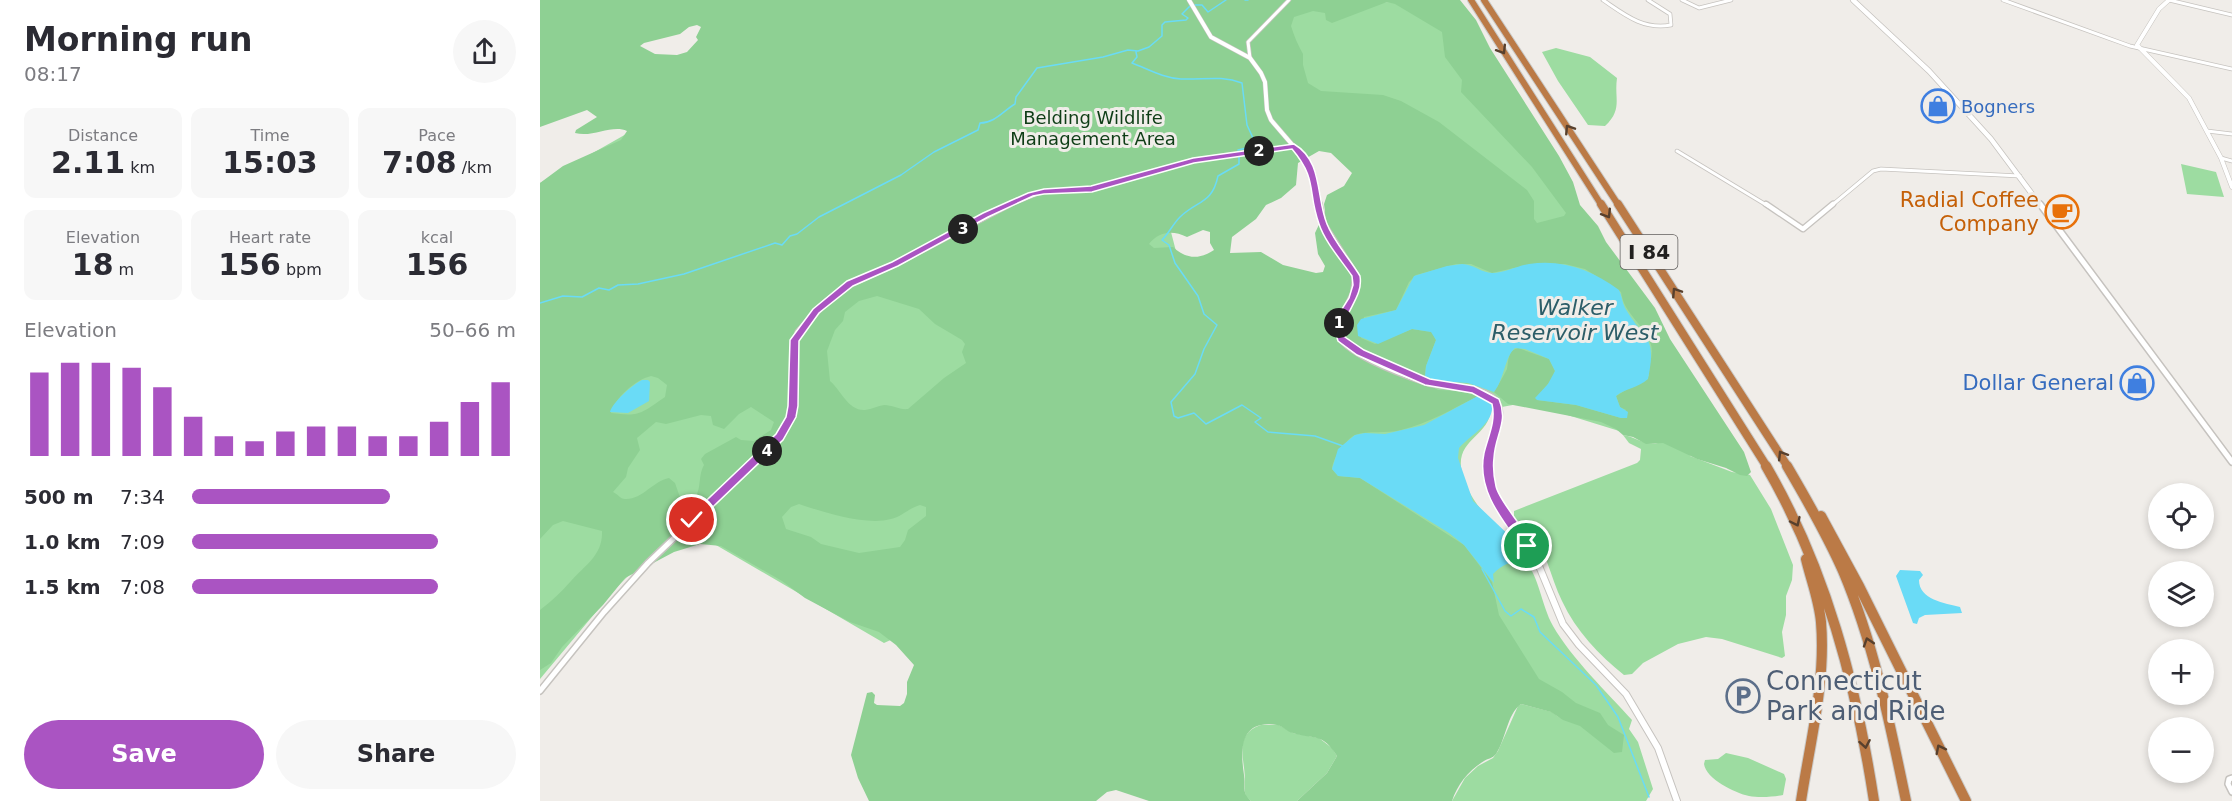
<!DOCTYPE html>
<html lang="en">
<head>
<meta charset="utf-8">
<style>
	body { margin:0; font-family:"DejaVu Sans",sans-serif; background:#f7f7f7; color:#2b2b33; height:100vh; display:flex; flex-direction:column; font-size:22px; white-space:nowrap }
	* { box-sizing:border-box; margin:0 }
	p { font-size:20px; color:#7c7c81 }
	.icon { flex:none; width:33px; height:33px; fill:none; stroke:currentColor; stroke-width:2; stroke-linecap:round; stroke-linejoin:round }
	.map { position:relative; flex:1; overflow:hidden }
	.details { display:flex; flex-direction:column; background:#fff; width:540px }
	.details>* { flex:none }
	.controls { position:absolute; left:1608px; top:483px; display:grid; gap:12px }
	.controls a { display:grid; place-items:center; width:66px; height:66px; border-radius:50%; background:#fff; box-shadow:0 3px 9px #0003; font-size:30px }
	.pin { position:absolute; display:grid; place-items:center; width:51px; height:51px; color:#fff; margin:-26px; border:3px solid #fff; border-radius:50%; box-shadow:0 2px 6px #0007 }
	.km { position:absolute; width:30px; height:30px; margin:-15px; border-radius:50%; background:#222; color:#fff; font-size:16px; line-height:30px; text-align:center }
	.round { display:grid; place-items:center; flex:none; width:63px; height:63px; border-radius:32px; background:#f7f7f7 }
	.overview { display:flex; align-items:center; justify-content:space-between; height:102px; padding:0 24px }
	h1 { font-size:33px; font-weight:700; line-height:45px }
	.metrics { display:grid; grid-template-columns:repeat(3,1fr); gap:9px; height:102px; padding:6px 24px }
	.metrics div { display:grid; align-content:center; border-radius:12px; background:#f7f7f7; text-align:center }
	.metrics b { font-size:30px; font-weight:700 }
	.metrics small { font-size:16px; font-weight:400 }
	.metrics p { font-size:16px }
	.chart { height:168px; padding:12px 24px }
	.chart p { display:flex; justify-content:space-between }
	.chart svg { width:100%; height:108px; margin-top:6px; stroke:#aa54c2; stroke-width:6 }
	.cta { display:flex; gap:12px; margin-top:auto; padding:12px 24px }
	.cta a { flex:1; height:69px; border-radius:36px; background:#aa54c2; color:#fff; font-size:24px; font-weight:700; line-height:69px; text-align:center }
	.cta a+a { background:#f7f7f7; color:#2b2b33 }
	ul { padding:0 24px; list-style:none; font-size:20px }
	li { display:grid; grid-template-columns:96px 72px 1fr; align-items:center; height:45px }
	li i { height:15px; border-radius:8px; background:#aa54c2 }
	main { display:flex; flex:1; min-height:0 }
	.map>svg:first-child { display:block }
</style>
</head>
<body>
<main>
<section class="details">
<div class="overview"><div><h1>Morning run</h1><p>08:17</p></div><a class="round"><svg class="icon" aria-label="share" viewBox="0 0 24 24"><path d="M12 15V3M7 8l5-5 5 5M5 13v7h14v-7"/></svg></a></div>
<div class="metrics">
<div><p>Distance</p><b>2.11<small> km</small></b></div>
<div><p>Time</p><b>15:03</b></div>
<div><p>Pace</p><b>7:08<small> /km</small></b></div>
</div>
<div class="metrics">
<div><p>Elevation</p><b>18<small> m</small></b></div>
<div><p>Heart rate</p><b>156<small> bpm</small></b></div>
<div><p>kcal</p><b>156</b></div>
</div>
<div class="chart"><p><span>Elevation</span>50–66 m</p>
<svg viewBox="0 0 160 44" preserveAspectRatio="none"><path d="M5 44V10M15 44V6M25 44V6M35 44V8M45 44V16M55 44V28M65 44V36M75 44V38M85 44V34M95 44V32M105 44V32M115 44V36M125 44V36M135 44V30M145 44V22M155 44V14"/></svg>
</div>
<ul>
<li><b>500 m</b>7:34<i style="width:61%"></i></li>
<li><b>1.0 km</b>7:09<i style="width:76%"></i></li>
<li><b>1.5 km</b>7:08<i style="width:76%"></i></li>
</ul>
<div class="cta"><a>Save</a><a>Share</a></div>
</section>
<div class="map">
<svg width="1692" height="801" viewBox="0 0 1692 801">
	<rect width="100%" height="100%" fill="#f0ede9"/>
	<path fill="#9ddca1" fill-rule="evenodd" d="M 913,0 L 1132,360 L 1150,456 L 1192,472 L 1210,475 L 1231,509 L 1253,565 L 1252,580 L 1246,596 L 1246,615 L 1242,632 L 1245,656 L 1242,658 L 1182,639 L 1166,637 L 1138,644 L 1103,663 L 1092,674 L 1084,675 C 1059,655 1036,631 1022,601 C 1016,589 1012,575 1007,562 C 1001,546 987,530 974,518 L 974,511 L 1097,463 L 1100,460 L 1101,449 L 1089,443 L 1083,435 C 1096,437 1105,446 1118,443 L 1021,413 L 978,404 L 951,409 C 949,436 918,439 921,467 C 925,503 964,532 985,560 C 1000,579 1001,604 1013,626 C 1032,659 1067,692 1092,720 L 1089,729 L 1098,742 L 1113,789 L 1106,801 L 912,801 L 925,778 L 938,766 L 953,758 L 958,751 L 978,706 L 981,704 L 1012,712 L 1020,718 L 766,451 L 344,643 L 140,524 L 76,588 L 0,679 L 0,183 L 88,133 L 258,21 ZM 859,109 L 818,299 L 638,259 L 631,232 L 643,218 Z
		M 1016,48 L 1050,57 L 1077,78 C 1074,99 1083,109 1065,126 L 1048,125 L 1018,81 L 1002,52 Z
		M 1641,164 L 1676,172 L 1684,197 L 1647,194 Z
		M 721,725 L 739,725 L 753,733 L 779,738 L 792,748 L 797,756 L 787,773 L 757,801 L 711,801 L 706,797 C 704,790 705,785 705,778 C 704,757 694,734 721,725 Z
		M 1186,753 L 1208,758 L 1244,774 L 1246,779 L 1243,795 C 1233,797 1219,798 1209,796 C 1195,793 1166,779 1164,764 L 1165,760 L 1178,759 Z"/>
	<path fill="#8ed093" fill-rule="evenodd" d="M 0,0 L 920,0 L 936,20 L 950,48 L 1019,156 L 1033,182 L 1040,205 L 1058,226 L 1066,242 L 1115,308 L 1130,339 L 1204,452 L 1211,472 L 1207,476 L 1200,475 L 1186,468 L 1157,459 L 1123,443 L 1106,444 L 1093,437 L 1083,435 L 1076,429 L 1061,422 L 968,404 L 954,392 C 957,388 965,373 967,369 C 969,360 967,351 978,348 L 1009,359 L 1015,371 C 1012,383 1001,389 997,400 L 1036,405 L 1081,418 L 1086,410 L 1080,407 L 1076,396 L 1109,376 C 1108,365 1115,353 1110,342 C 1103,323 1084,314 1081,292 L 1045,269 L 1025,264 L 992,264 L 952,273 L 931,264 L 916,264 L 876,275 L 869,282 L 856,310 L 824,317 L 821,338 L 835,344 L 872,329 L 892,332 L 896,340 L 886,366 L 884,382 L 898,390 L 922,391 L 938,396 C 912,409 890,423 861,430 C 846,434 828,430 815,435 C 805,440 793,458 792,469 L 798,476 L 820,478 L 924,545 L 952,582 L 959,615 L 999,679 L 1022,692 L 1036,703 L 1060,713 L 1068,725 L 1084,735 L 1082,752 L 1074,753 L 1040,726 L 1023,720 L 1011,712 L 981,704 C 967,714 966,739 956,754 C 952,759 949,758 944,761 C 929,770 917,785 912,801 L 757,801 L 787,773 L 797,756 C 782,732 775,740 753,733 C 747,732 743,726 737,725 C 700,719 700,749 704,775 C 706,786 701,793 711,801 L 609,801 L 576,790 L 567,792 L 556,801 L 329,801 L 318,778 L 311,755 L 327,693 L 332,692 L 335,695 L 334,703 L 337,705 L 360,706 L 364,703 L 367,694 L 367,682 L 374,665 L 356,645 L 339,632 L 310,622 L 265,598 L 242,581 L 181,546 L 160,544 L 134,552 L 85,578 L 63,605 L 22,647 L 11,663 L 0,670 L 0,610 C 12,601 21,592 31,581 C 45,565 63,555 62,531 L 23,521 L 13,525 L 0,539 L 0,183 L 23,166 L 81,140 L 87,131 C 72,124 53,138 35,133 L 36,130 L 57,117 L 47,110 L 0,127 ZM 847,2 L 855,4 L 902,32 L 905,57 L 922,80 L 921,92 L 992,167 L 1026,213 L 1024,216 L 997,223 L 994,219 L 994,201 L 987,190 L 899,122 L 861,101 L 843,95 L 781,91 L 768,83 L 763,65 L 763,54 C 758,45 754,36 751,26 L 754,17 L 773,11 L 785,13 L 786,20 L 792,23 ZM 157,25 L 161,27 L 156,37 L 158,40 L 147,52 L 137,55 L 115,54 L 100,46 L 104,43 L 140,34 L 149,27 ZM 779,151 L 791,153 L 812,173 L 804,186 L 787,195 L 784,204 L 785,212 L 775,233 L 778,254 L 785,266 L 783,272 L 776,273 L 743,265 L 721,252 L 690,253 L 692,237 L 716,219 L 726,205 L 741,198 L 756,185 L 758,163 ZM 663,230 L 670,232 L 670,243 L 674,250 C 659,260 646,259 633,247 L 614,248 L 609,244 C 619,231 633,230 647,237 ZM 337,296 L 379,309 L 395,324 L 422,340 L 425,344 L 422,352 L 426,363 L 404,378 L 368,409 C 359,410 353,405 344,405 C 338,406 332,409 325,410 C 308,411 301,390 290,381 L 287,351 L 295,330 L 303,321 L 305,312 L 319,301 ZM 111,376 L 118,378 L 127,385 L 125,397 C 101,413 101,417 71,413 C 75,398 95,380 111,376 ZM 211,407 L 234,422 L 231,430 L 214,441 L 201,440 L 196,437 L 165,454 L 161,459 L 164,465 C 157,477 163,493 151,501 L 142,503 L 135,483 L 129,478 C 113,481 102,500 85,499 C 80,499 78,494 73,492 L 86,477 L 88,468 L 100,450 L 97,438 L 116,422 L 126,424 L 161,415 L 171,416 L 173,425 L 184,429 L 199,414 ZM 259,504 C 283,512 326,526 351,519 C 361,517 369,508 380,505 L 386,507 L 386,516 L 368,530 L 365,540 L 360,547 L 319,553 L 281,544 L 271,537 L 246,529 L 242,517 L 251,507 Z"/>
	<path fill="#6adbf6" d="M 922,264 C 933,264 942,273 952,273 C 964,273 977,266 989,264 C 1023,259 1052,270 1079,290 C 1082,296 1082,302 1085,308 C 1105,342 1117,334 1108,379 C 1098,388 1086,388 1076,396 L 1080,407 L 1088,412 L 1087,418 L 1081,418 L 1036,405 L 997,400 L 995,398 L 1008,384 L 1015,371 L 1009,359 L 985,349 L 975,348 C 965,356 964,380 954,392 L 928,383 L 897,381 L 885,376 L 886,366 L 896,340 L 891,332 L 872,329 L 838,344 L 818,336 L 817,325 L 821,319 L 856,310 L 874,276 L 907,266 Z
		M 102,380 L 108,380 L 110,382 L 109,401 L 88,413 L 70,412 C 72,403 93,384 102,380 Z
		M 938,396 L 944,398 L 952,405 C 954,424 930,435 919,448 L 918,458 L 933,501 L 974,540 L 984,558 C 971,562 963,564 953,574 L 954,583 L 924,545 L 909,533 L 820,478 L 798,476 L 792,469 L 798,449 L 815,435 L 825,433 L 845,434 L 884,425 Z
		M 1360,570 L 1380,571 L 1383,575 L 1379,580 C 1379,600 1405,603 1420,607 L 1422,613 L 1385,615 L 1379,618 L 1377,624 L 1373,623 L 1356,576 Z"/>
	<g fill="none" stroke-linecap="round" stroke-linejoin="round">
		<path stroke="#6adbf6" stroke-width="1.5" d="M 705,0 L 708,0
			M 655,5 L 662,5 L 668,12 L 686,0
			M 596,52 L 597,57 L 592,63 C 608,69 623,78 641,79 C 663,80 681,75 702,83 L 707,125 L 713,138 L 711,147 L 698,150
			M 699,157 L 699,164 L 678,176 C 672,204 658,200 640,217 C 633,224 629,233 622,240 L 629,245 L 635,263 L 658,296 L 664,314 L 677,325 L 664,349 L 655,374 L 631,402 L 634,416 L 638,418 L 654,413 L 666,424 L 702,405 L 721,418 L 715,422 L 728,432 L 775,436 L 803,446
			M 0,303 L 23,296 L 42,297 L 59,288 L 69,290 L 78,285 L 98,284 L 144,274 L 235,243 L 242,245 L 250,236 L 257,234 L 279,217 L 361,175 L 394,152 L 438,130 L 440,123 C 455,123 463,111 475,104 L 476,97 L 497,68 L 563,57 L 588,50 L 598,51 L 609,47 L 622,36 L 622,25 L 625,22 L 646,20 L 648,18 L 642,14 L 650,6
			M 942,569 L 965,611 L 971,616 L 981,609 L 994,617 L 1000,632 L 1056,685 L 1078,717 L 1109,797"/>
		<defs>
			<path id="minor-far2" d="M 1063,0 C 1085,15 1103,30 1131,25 L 1130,14 L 1108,0
				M 1142,0 L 1159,8 L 1191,0
				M 1463,0 L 1590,46 L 1692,69
				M 1629,0 L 1692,15
				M 710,58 L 708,42 L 749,0
				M 1667,131 L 1692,134
				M 1137,151 L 1228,206
				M 1681,158 L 1692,161
				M 467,206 L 504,191 L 552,189 L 653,160 L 754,146
				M 1291,206 L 1333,171 L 1341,169 L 1480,176"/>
			<path id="minor-far1" d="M 1226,204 L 1263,229 L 1293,204
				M 207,467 L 239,437 L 251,417 L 253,349 L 258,332 L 287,301 L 310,284 L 355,264 L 470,204"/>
			<path id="minor" d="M 0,691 L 64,612 L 108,563 L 209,466
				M 1692,778 L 1689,779 L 1688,784 L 1692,792"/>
			<path id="tertiary-far2" d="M 649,0 L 671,37 L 710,58 L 721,73 L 725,82 L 727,110 L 731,120 L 768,163 L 774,176 L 780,206
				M 1629,0 L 1619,9 L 1597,45 L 1649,98 L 1681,158 L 1692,187"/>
			<path id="tertiary-far1" d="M 779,204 L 783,224 L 816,276 L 814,293 L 799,325 L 802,340 C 819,359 865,375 889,383 C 907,388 948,385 958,405 C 964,418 947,450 949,467"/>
			<path id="tertiary" d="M 949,466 L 953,496 L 999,566 L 1023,624 L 1039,645 L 1086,694 L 1118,748 L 1137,801"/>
			<path id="secondary-far1" d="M 1313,0 L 1389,71 L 1451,139 L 1501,206"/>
			<path id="secondary" d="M 1500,204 L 1692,462"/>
			<path id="motorway-far2" d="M 931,0 L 1062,206
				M 944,0 L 1079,206"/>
			<path id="motorway-far1" d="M 1061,204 L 1227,467
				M 1078,204 L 1248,467"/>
			<path id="motorway" d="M 1226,466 C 1286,569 1316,684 1334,801
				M 1247,466 C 1267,500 1287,535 1303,571 C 1334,644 1350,724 1366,801
				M 1281,516 L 1319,586 L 1426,801
				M 1261,801 C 1270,742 1286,682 1281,622 C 1279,600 1271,580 1266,559"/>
		</defs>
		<use href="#minor-far2" stroke="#c6c3bf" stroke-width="4.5"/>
		<use href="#minor-far1" stroke="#c6c3bf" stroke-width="7"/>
		<use href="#minor" stroke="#c6c3bf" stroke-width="8"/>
		<use href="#tertiary-far2" stroke="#c6c3bf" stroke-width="5"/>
		<use href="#tertiary-far1" stroke="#c6c3bf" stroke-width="8"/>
		<use href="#tertiary" stroke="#c6c3bf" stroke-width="8"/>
		<use href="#secondary-far1" stroke="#c6c3bf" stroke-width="6"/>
		<use href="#secondary" stroke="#c6c3bf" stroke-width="8"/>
		<use href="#motorway-far2" stroke="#cacac9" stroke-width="8"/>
		<use href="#motorway-far1" stroke="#cacac9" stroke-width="10"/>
		<use href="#motorway" stroke="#cacac9" stroke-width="12"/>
		<use href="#minor-far2" stroke="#fff" stroke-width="3"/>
		<use href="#minor-far1" stroke="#fff" stroke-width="4.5"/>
		<use href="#minor" stroke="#fff" stroke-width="5"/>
		<use href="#tertiary-far2" stroke="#fff" stroke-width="4"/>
		<use href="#tertiary-far1" stroke="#fff" stroke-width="5"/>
		<use href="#tertiary" stroke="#fff" stroke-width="6"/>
		<use href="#secondary-far1" stroke="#fff" stroke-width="4.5"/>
		<use href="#secondary" stroke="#fff" stroke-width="5"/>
		<use href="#motorway-far2" stroke="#bb7a46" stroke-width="6"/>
		<use href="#motorway-far1" stroke="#bb7a46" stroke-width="8"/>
		<use href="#motorway" stroke="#bb7a46" stroke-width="10"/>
	</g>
	<defs><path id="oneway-chevron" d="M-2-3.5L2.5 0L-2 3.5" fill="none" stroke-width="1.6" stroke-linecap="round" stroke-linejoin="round" transform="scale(1.5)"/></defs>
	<g stroke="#58402d">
		<use href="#oneway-chevron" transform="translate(962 50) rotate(58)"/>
		<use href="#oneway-chevron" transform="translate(1029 129) rotate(-123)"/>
		<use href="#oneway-chevron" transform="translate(1067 214) rotate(58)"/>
		<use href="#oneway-chevron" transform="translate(1136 292) rotate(-123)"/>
		<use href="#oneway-chevron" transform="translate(1242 455) rotate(-122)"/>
		<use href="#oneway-chevron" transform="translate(1256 522) rotate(65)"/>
		<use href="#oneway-chevron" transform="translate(1328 642) rotate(-108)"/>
		<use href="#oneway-chevron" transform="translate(1325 744) rotate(80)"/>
		<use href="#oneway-chevron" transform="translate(1400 749) rotate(-117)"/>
	</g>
	<path fill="#aa54c2" stroke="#fff" stroke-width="1.5" d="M 754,144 C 783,161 776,197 787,224 C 794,242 810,259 820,276 C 824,300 799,314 805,337 L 824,350 L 890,379 L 934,386 L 959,399 C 969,422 955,435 954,458 C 953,466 954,477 956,486 C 959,503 995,538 991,550 L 984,550 C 964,522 936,491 944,453 C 948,436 956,422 952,404 L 932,393 L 885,385 L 817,355 L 798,341 L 794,328 L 795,320 L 809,298 L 813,285 L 812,276 C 801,260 785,242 779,224 C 767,191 778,180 752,149 L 654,163 L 552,192 L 504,194 L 493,196 L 448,217 L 358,266 L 313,286 L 279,313 L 259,341 L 258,406 L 256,417 L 243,440 L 156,523 L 149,523 L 149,517 L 236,434 L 246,417 L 248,406 L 250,340 L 273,309 L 307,281 L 352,262 L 443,213 L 488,193 L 504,189 L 551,186 L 653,158 Z"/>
	<defs>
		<symbol id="shop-ring" viewBox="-11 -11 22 22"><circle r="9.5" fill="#f0ede9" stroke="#3f7fe0" stroke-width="1.5"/><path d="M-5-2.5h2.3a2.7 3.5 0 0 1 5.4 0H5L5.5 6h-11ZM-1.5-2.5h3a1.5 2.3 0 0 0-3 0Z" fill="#3f7fe0"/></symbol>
		<symbol id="cafe-ring" viewBox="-11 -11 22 22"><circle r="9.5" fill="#f0ede9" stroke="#e8710a" stroke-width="1.5"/><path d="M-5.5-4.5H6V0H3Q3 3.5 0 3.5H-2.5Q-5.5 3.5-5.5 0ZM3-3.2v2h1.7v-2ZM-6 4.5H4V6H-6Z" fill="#e8710a"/></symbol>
		<symbol id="parking-ring" viewBox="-11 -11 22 22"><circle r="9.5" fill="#f0ede9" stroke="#5c6f8a" stroke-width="1.5"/><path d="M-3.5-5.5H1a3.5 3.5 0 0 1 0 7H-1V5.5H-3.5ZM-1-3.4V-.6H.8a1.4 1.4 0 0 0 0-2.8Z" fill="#5c6f8a"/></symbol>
	</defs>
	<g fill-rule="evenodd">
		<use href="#shop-ring" x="1379" y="87" width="38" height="38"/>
		<use href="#cafe-ring" x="1503" y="193" width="38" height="38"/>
		<use href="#shop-ring" x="1578" y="364" width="38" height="38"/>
		<use href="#parking-ring" x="1184" y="677" width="38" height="38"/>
	</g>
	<g text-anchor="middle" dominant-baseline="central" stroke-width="6" stroke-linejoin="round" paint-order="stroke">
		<g font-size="18" fill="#366cbe" stroke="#f0ede9" text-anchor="start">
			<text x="1421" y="106">Bogners</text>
		</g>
		<g font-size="18" fill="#0e3d16" stroke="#f0ede9">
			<text x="553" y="117">Belding Wildlife<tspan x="553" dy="21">Management Area</tspan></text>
		</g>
		<rect fill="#f0ede9" stroke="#605e5c" stroke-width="1.5" x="1080.5" y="235" width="57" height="34" rx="4.5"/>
		<g font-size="20" font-weight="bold" fill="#222120">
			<text x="1109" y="252">I 84</text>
		</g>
		<g font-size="21" fill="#c56008" stroke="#f0ede9" text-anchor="end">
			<text x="1499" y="200">Radial Coffee<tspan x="1499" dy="24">Company</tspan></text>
		</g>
		<g font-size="21" fill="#366cbe" stroke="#f0ede9" text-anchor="end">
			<text x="1574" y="383">Dollar General</text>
		</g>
		<g font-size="22" font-style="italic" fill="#2c5d68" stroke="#f0ede9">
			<text x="1035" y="307">Walker<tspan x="1035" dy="25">Reservoir West</tspan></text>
		</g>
		<g font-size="26" fill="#4e5e75" stroke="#f0ede9" text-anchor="start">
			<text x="1226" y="681">Connecticut<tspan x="1226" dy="30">Park and Ride</tspan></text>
		</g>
	</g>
</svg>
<div class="controls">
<a><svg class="icon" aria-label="locate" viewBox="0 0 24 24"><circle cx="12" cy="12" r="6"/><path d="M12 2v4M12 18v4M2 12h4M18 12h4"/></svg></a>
<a><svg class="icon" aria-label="layers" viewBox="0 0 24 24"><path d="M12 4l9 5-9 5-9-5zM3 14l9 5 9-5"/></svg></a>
<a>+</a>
<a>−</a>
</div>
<div class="pin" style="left:987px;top:546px;background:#1e9e55"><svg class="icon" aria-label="arrive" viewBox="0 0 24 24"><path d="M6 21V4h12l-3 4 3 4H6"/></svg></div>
<div class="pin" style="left:152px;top:520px;background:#d93025"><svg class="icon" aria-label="check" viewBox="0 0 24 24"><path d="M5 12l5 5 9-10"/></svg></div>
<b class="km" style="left:799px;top:323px">1</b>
<b class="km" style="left:719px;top:151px">2</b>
<b class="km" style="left:423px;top:229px">3</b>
<b class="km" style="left:227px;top:451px">4</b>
</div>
</main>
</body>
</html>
